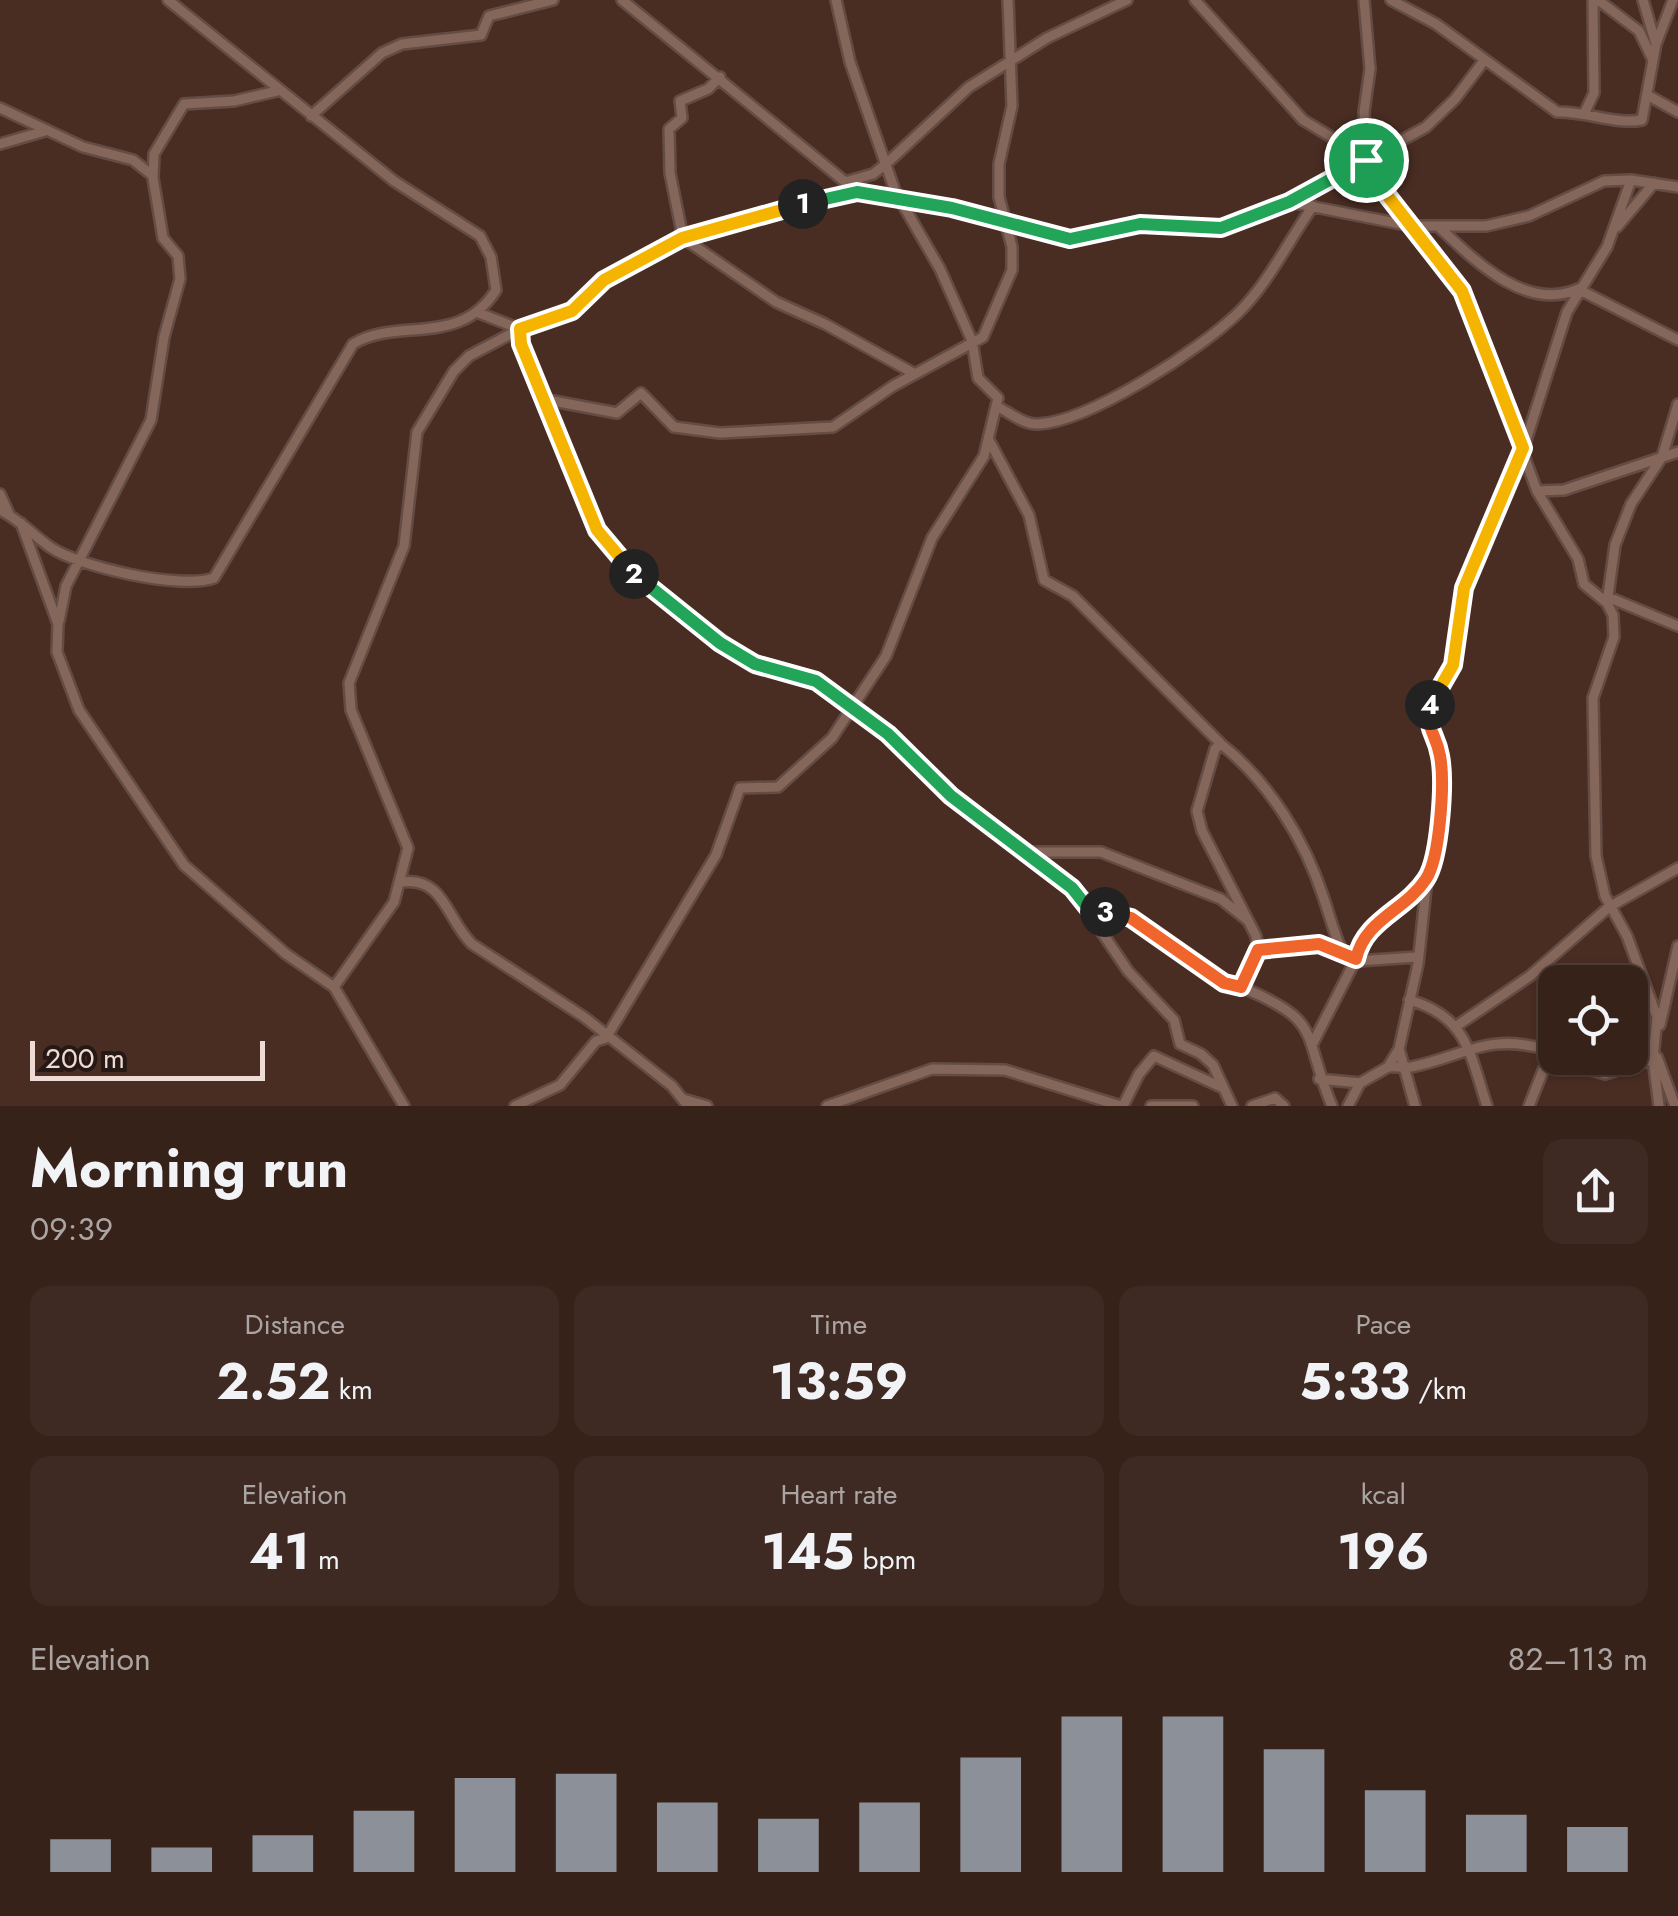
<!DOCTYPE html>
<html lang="en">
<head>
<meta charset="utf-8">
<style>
	body { margin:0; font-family:Jost,sans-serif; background:#3e2a23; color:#f1f3f6; height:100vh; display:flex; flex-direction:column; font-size:38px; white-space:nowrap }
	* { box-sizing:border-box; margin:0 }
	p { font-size:32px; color:#aaa4a2 }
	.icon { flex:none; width:55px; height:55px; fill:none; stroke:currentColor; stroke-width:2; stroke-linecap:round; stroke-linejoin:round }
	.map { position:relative; height:1106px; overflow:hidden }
	.side { display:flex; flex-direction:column; background:#37221a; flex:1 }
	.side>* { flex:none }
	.tools { position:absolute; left:1538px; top:965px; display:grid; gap:20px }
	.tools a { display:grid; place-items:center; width:110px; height:110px; border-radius:20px; background:#37221a; box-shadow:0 2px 8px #0004,0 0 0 2px #513f39; font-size:50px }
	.scale { position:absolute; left:30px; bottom:25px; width:235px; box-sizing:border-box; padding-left:10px; border:5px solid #eedbd5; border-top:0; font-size:28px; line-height:35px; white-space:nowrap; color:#eedbd5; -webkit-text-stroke:8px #261915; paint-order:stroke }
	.pin { position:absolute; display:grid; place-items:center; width:85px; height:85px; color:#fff; margin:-42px; border:5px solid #fff; border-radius:50%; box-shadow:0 2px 10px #0007 }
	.km { position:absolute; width:50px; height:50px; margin:-25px; border-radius:50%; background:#222; color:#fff; font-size:28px; line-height:50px; text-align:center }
	.round { display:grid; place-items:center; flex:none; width:105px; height:105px; border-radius:20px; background:#3e2a23 }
	.headline { display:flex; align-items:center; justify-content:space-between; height:170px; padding:0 30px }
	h1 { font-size:55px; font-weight:700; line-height:75px }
	.stats { display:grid; grid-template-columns:repeat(3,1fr); gap:15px; height:170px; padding:10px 30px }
	.stats div { display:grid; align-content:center; border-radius:20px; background:#3e2a23; text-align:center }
	.stats b { font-size:50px; font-weight:700 }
	.stats small { font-size:28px; font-weight:400 }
	.stats p { font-size:28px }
	.chart { height:280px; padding:20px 30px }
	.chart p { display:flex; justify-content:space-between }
	.chart svg { width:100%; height:180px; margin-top:10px; stroke:#8c9099; stroke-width:6 }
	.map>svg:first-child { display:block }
</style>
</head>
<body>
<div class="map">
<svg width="1678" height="1106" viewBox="0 0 1678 1106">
	<rect width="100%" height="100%" fill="#492d23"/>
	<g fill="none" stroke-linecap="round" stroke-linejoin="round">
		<defs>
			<path id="minor" d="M 622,0 L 849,185
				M 1195,0 L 1303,120 L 1366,158
				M 1364,0 L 1370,69 L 1364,112 L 1368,166 L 1463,291 L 1537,491 L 1578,559 L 1584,584 L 1607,603 L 1613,615 L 1614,637 L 1593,698 L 1596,856 L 1605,896 L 1627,936 L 1657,1017 L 1653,1059 L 1659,1106
				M 1391,0 L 1436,24 L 1557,112 C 1586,111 1615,125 1642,120 L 1656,44 L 1673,0
				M 1598,0 L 1639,31 L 1652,58
				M 1643,0 L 1655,41
				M 1649,96 L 1678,112
				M 0,108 L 83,147 L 133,160 L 152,175
				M 1585,112 L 1594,93 L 1593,0
				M 311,116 L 382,53 L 402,44 L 481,35 L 489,16 L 553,0
				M 0,144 L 45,131
				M 845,182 L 873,174 L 886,164 L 969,87 L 1047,38 L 1127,0
				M 1291,201 L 1426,127 L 1455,99 L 1483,62
				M 1617,227 L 1654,183
				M 1440,228 C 1475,261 1526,312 1578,289
				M 683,238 L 776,302 L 825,324 L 915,374
				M 683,238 L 670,173 L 669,129 L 682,118 L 680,101 L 708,89 L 720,77
				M 1578,289 L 1678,340
				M 479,313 L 520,329
				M 520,329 L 521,344 L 597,530 L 621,563 L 746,658 L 815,681 L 888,734 L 951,796 L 1072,888 L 1128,971 L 1174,1020 L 1180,1044 L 1201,1054 L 1213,1065 L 1232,1106
				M 548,400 L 617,413 L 641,393 L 674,427 L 720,433 L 833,427 L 893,386 L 983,337 L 1012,270 L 1012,247 L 999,197 L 999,164 L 1012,106 L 1008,0
				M 996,406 C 1009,412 1024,425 1038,424 C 1089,422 1201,349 1238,313 C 1268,284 1289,240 1313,206
				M 990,442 L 1029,515 L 1044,580 L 1073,596 L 1221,744 L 1215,749 L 1197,811 L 1202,831 L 1256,936 L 1258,950 L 1241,987 C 1325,1022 1301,1032 1332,1106
				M 1537,491 L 1564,490 L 1678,452
				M 0,494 L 9,514
				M 0,510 C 20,520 32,534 50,547 C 79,567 181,590 214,578 L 353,344 C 397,317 460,348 496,290 L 491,257 L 480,236 L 394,181 L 168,0
				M 21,523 L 58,624 L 57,652 L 79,710 L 184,865 L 286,954 L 334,987 L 404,1106
				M 1608,597 L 1678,626
				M 1607,603 L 1615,545 L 1631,504 L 1662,457 L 1678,404
				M 59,621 L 66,586 L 151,420 L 164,337 L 180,279 L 178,256 L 163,238 L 153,178 L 154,154 L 184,104 L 234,101 L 277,91
				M 1221,744 C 1269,782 1305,840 1324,899 C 1330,917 1334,933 1342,951
				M 1026,852 L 1101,852 L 1221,899 L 1246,919
				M 402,882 C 445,877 446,919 472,944 L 584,1017 L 672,1086 L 688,1106
				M 1088,908 L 1131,918 L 1224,983 L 1241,987
				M 1258,950 L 1319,944 L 1358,961 L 1416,957
				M 334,987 L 394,902 L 408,848 L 351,710 L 349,683 L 404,546 L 417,432 L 454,371 L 469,356 L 520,329 L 572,311 L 604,279 L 683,238 L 758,214 L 849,192 L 952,208 L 1070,239 L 1140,224 L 1221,228 L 1289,202 L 1411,226 L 1486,226 L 1529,216 L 1604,181 L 1631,180 L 1678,187
				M 1409,1000 C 1467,1016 1470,1054 1487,1106
				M 1660,1025 L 1678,946
				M 1455,1027 L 1530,976 L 1609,907 L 1678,868
				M 1313,1043 L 1356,959 L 1360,940 L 1427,879
				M 1399,1049 L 1415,1106
				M 1657,1057 L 1675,1106
				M 1388,1067 C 1396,1066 1403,1068 1411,1067 C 1466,1056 1486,1032 1549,1050 L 1548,1058 L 1605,1074 L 1653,1059
				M 1319,1079 L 1360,1083
				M 683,1099 L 707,1106
				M 515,1106 L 560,1085 L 596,1041 L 606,1038 L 716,855 L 740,788 L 778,787 L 832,738 L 886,656 L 932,538 L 984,456 L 998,398 L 978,378 L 972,341 L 940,269 L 895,191 L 850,62 L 836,0
				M 827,1106 L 932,1069 L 1005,1070 L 1121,1106
				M 1123,1106 L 1139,1074 L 1154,1056 L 1223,1088
				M 1151,1106 L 1193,1106
				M 1252,1106 L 1275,1098 L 1284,1106
				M 1348,1106 L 1360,1083 L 1388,1067 L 1399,1049 L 1418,964 L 1427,879 L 1439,821 L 1440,755 L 1428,728 L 1430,702 L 1453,665 L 1464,588 L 1500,496 L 1514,478 L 1567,312 L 1607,247 L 1631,180
				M 1529,1106 L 1548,1058"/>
		</defs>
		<use href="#minor" stroke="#644c44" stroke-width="14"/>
		<use href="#minor" stroke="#85665a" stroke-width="9"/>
	</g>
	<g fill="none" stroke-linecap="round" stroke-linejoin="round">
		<defs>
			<path id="split-1" d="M 803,204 L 857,192 L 952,208 L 1070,239 L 1140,224 L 1221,228 L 1289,202 L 1366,160"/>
			<path id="split-2" d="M 634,574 L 597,530 L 521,344 L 520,329 L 572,311 L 604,280 L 682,238 L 803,204"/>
			<path id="split-3" d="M 634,574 L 720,643 L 755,664 L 816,681 L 888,734 L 951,796 L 1072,888 L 1088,908 L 1105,912"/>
			<path id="split-4" d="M 1105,912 L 1131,918 L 1224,983 L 1241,987 L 1258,950 L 1319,944 L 1356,959 C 1365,919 1405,911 1426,879 C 1440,858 1445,782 1440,756 C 1436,732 1427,735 1430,705"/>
			<path id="split-5" d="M 1366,160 L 1383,190 L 1462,291 L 1523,448 L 1464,588 L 1453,665 L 1430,705"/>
		</defs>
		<use href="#split-1" stroke="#fff" stroke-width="20"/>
		<use href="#split-2" stroke="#fff" stroke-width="20"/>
		<use href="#split-3" stroke="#fff" stroke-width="20"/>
		<use href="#split-4" stroke="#fff" stroke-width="20"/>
		<use href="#split-5" stroke="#fff" stroke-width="20"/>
		<use href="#split-1" stroke="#22a559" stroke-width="12"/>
		<use href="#split-2" stroke="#f5b400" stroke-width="12"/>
		<use href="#split-3" stroke="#22a559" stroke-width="12"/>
		<use href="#split-4" stroke="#f0652b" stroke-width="12"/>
		<use href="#split-5" stroke="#f5b400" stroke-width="12"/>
	</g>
</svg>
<div class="tools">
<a><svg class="icon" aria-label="locate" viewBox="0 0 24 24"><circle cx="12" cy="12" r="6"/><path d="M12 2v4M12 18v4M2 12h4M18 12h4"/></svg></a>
</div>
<div class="scale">200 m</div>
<div class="pin" style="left:1366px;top:160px;background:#1e9e55"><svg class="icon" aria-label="arrive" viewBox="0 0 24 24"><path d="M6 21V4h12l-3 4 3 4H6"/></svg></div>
<b class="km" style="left:803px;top:204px">1</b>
<b class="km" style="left:634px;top:574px">2</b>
<b class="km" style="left:1105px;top:912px">3</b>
<b class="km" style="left:1430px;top:705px">4</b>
</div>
<section class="side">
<div class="headline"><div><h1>Morning run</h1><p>09:39</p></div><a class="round"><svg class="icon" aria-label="share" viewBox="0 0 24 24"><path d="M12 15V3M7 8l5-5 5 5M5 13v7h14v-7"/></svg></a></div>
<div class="stats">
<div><p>Distance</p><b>2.52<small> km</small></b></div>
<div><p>Time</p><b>13:59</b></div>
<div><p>Pace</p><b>5:33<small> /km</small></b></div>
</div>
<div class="stats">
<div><p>Elevation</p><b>41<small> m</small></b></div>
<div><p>Heart rate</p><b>145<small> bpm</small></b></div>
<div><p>kcal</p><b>196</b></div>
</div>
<div class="chart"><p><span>Elevation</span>82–113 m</p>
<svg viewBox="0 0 160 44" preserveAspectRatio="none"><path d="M5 44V36M15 44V38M25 44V35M35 44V29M45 44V21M55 44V20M65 44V27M75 44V31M85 44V27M95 44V16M105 44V6M115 44V6M125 44V14M135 44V24M145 44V30M155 44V33"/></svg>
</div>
</section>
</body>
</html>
